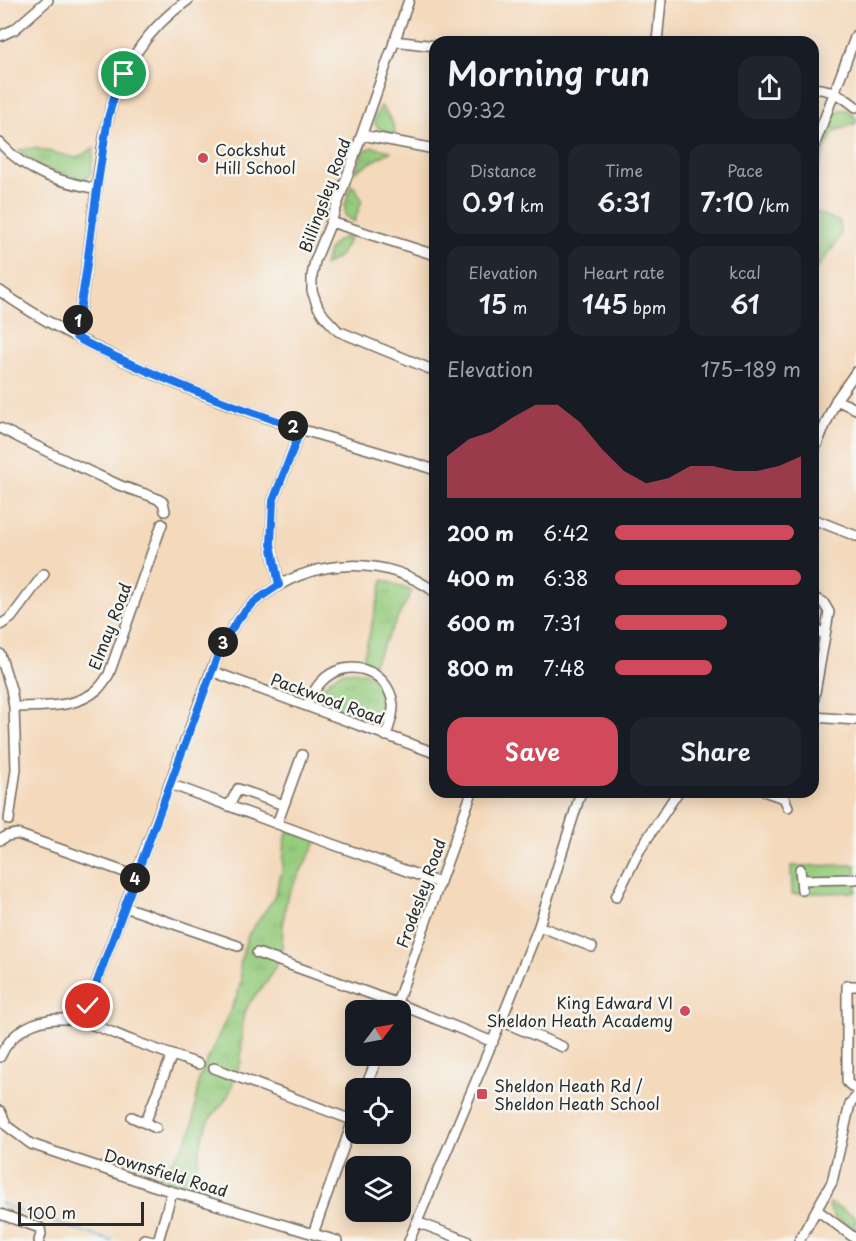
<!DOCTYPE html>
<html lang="en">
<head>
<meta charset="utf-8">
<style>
	body { margin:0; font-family:"Playpen Sans",sans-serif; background:#20242c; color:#f1f3f6; height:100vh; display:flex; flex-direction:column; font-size:22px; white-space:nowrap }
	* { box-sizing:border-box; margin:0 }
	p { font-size:20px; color:#9ea1a6 }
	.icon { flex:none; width:33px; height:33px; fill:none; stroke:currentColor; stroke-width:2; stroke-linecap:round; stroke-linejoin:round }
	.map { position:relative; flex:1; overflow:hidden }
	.panel { position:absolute; left:429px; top:36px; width:390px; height:762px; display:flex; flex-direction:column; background:#171b24; border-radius:18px; box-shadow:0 3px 15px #0003 }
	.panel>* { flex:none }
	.needle { width:39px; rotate:58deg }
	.tools { position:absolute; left:345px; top:1000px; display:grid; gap:12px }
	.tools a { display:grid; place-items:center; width:66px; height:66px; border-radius:12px; background:#171b24; box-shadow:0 3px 15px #0003; font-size:30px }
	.scale { position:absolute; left:18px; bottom:15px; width:126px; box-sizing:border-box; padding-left:6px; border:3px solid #2b2b2b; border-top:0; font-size:16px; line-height:21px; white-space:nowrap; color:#2b2b2b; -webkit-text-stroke:4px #f6f6f2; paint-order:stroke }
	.pin { position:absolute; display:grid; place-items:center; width:51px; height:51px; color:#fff; margin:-26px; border:3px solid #fff; border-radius:50%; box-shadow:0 2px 6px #0007 }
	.km { position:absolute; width:30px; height:30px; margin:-15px; border-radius:50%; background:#222; color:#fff; font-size:16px; line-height:30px; text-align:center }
	.round { display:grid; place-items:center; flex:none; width:63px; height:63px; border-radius:18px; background:#20242c }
	.summary { display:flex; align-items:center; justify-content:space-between; height:102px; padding:0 18px }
	h1 { font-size:33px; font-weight:600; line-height:45px }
	.stats { display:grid; grid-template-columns:repeat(3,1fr); gap:9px; height:102px; padding:6px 18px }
	.stats div { display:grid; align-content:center; border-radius:15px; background:#20242c; text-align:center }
	.stats b { font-size:26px; font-weight:600 }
	.stats small { font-size:16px; font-weight:400 }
	.stats p { font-size:16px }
	.chart { height:168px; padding:12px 18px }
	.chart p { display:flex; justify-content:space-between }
	.chart svg { width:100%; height:108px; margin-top:6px; fill:#d1495b; opacity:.7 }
	.primary-button { display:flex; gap:12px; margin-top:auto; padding:12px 18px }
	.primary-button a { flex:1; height:69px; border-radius:18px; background:#d1495b; color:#fff; font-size:24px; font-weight:600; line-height:69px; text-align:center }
	.primary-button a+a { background:#20242c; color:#f1f3f6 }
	ul { padding:0 18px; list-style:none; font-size:20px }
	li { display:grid; grid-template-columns:96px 72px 1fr; align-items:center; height:45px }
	li i { height:15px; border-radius:8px; background:#d1495b }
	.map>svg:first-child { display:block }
</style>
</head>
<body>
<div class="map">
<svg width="856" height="1241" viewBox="0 0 856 1241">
	<defs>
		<pattern id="grass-tufts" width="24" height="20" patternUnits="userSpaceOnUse" patternTransform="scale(1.5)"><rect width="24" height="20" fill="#96cc7e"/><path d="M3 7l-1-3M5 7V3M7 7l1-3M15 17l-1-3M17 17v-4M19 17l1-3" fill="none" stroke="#81af6d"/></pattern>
	</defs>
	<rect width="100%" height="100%" fill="#f6f6f2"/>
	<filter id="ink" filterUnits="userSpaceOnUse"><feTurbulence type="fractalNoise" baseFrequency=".0167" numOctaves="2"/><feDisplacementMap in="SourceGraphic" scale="12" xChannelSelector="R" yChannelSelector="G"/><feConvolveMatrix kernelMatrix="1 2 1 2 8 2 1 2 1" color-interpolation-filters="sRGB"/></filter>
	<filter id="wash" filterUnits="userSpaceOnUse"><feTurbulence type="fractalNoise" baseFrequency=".008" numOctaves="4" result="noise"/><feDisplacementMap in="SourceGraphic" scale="24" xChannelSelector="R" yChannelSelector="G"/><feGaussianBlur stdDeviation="1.35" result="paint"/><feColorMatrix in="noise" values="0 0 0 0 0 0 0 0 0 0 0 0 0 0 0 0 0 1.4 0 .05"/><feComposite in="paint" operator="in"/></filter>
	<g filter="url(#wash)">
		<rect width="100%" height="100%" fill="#f4d9bb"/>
		<path fill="url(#grass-tufts)" stroke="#607c54" stroke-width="1.5" d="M 381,106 C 388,115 395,123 395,135 C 376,128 368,126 381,106 Z
			M 840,110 L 848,110 L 856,118 L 856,123 L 833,132 L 813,181 L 813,161 L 831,118 L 834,113 Z
			M 372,147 L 391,151 L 356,171 L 364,151 Z
			M 34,148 L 76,158 L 94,148 L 91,174 L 84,179 L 49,170 L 32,161 L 19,150 Z
			M 351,185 L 356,189 L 362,200 L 354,222 L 345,215 L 345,205 Z
			M 813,211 L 840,222 L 841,233 L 835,245 L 813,273 Z
			M 350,236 C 343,255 340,256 324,266 C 329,248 330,241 350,236 Z
			M 383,580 L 412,591 L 372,666 L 362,663 Z
			M 343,672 C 349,672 357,671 363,672 C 382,677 395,708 384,724 L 318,700 C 320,687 331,677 343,672 Z
			M 288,830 L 318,839 L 287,897 L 283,922 L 282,946 L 279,960 L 267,982 L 250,1002 L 243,1016 L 241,1062 L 234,1077 L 231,1090 L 224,1102 L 211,1117 L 203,1135 L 199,1153 L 196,1189 L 159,1178 L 183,1146 L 192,1130 L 199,1078 L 237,996 L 241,981 L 240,962 L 248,935 L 273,900 L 282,872 L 285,841 Z
			M 856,865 L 856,892 L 792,894 L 791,866 Z
			M 830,1203 L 856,1217 L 856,1229 L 834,1217 L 829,1207 Z"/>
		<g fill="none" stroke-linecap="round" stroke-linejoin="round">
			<path stroke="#52a4cd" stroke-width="2" d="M 0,1203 L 17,1210 L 112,1241"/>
		</g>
	</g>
	<g filter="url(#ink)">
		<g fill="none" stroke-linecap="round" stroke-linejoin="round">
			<defs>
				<path id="minor" d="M 409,0 L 331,222 L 315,261 L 312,276 L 312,291 L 318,307 L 324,316 L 338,331 L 435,371
					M 0,36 L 15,29 L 48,0
					M 394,41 L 435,46
					M 657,42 L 661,0
					M 813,88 C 833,90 841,95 856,107
					M 362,135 L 435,149
					M 0,143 C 30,175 56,180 97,189
					M 813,149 L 856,35
					M 331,222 L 435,255
					M 0,291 C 42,321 88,344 135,366 C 189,390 244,411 300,429 C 345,443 391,455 435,470
					M 76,337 C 82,299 88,262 92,224 C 97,189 100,153 108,119 C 118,72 148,27 188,0
					M 836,400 L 856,409
					M 0,428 C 39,448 79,467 119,485 C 133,491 150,494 163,502 L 165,511
					M 813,453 L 836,400 L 856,372
					M 813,519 L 856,536
					M 279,585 L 271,544 L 273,501 L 301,429
					M 813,598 L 823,602 L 829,612 L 813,704
					M 0,625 L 11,618 L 44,574
					M 813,628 L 824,634
					M 0,654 L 11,689 L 14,707 L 16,769 L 9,820
					M 211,671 L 435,753
					M 307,706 C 311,698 314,689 321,682 C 345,656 388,668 393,704 C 394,715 389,725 386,736
					M 14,707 C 42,706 76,709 98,689 C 102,685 106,679 109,674 L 162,524
					M 813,717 L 856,720
					M 170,784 L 318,839 L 440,883
					M 766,792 L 784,798 L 788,807
					M 229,806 L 238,789 L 284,805
					M 277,824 L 302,755
					M 0,840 L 7,836 L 17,834 L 136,876
					M 800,869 L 802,890
					M 801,880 L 856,879
					M 616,897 L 639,851 L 678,792
					M 125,907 L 238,946
					M 539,926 L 592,947
					M 257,953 L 396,1003 L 493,1042
					M 856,986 L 847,986 L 847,1082 L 856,1090
					M 88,1006 L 211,671 C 220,650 229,629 245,611 C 252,603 261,597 270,591 C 319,558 386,556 435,592
					M 394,1011 L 472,792
					M 501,1021 L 563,1047
					M 0,1057 C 11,1031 36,1018 63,1019 C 85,1019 112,1033 133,1041 C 155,1049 177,1057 199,1064
					M 214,1068 L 352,1120
					M 365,1089 L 378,1056
					M 0,1111 L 7,1126 L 31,1144 L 154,1186 L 337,1241
					M 132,1117 L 156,1128
					M 145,1123 L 172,1055
					M 817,1210 L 856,1239
					M 0,1214 L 40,1228 L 41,1234 L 39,1241
					M 417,1222 L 467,1241
					M 313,1234 L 356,1112
					M 144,1239 L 153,1241
					M 158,1241 L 172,1192
					M 409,1241 L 501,1021 L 539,926 L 581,792
					M 799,1241 L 832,1182 L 850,1104 L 856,1097"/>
			</defs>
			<use href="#minor" stroke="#71685d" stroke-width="12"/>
			<use href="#minor" stroke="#fff" stroke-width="9"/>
		</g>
	</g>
	<g fill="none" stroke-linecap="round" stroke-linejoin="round" filter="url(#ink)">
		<defs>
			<path id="route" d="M 88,1006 L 222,644 C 230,632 237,619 248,608 C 257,599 268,592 279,585 L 271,544 L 273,501 L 301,429 C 244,410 188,390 134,365 C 114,356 94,348 76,337 L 86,272 L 97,189 L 108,118 L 114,97 L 124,74"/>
		</defs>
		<use href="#route" stroke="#fff" stroke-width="12"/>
		<use href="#route" stroke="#1a73e8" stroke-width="8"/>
	</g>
	<g fill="#d1495b" stroke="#f6f6f2" stroke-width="2">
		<circle cx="203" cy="158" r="6"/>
		<circle cx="685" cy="1011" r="6"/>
		<rect x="476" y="1088" width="12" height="12" rx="3"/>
	</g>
	<g text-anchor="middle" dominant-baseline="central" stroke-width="5" stroke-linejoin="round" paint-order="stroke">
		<g font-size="16" fill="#2b2b2b" stroke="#f6f6f2" text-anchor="start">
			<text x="215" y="149">Cockshut<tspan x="215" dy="18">Hill School</tspan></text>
			<text x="673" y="1002" text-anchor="end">King Edward VI<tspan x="673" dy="18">Sheldon Heath Academy</tspan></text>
			<text x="494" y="1085">Sheldon Heath Rd /<tspan x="494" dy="18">Sheldon Heath School</tspan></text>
		</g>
		<g font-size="16" fill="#2b2b2b" stroke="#f6f6f2">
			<text transform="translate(324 195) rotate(-70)">Billingsley Road</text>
			<text transform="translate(109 626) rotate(-69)">Elmay Road</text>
			<text transform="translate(328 698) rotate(20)">Packwood Road</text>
			<text transform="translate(420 893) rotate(-70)">Frodesley Road</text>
			<text transform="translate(166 1172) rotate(17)">Downsfield Road</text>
		</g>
	</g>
</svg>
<div class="tools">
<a><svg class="needle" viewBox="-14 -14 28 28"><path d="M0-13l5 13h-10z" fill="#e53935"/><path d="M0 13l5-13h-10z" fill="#9ea1a6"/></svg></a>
<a><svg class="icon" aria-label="locate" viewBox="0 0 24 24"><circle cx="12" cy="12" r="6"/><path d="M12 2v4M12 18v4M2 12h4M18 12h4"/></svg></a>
<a><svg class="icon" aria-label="layers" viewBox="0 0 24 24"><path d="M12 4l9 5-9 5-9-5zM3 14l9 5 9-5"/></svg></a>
</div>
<div class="scale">100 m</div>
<div class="pin" style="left:124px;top:74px;background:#1e9e55"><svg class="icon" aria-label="arrive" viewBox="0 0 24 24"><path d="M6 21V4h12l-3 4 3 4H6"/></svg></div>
<div class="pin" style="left:88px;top:1006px;background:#d93025"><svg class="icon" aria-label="check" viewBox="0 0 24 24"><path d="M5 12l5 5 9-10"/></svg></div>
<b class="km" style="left:78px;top:320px">1</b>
<b class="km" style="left:293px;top:426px">2</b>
<b class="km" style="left:223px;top:642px">3</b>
<b class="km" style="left:135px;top:878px">4</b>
<section class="panel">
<div class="summary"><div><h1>Morning run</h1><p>09:32</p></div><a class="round"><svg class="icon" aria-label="share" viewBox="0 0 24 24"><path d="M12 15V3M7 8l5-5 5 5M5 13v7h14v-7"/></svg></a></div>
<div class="stats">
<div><p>Distance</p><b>0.91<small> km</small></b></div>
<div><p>Time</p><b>6:31</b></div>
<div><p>Pace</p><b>7:10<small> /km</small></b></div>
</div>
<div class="stats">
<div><p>Elevation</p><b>15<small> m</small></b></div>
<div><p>Heart rate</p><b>145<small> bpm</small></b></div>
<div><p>kcal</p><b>61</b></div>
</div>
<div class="chart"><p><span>Elevation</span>175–189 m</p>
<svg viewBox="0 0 160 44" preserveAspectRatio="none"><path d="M0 44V27L10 20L20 17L30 11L40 6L50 6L60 13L70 24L80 33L90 38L100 36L110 31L120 31L130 33L140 33L150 31L160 27V44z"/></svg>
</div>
<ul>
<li><b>200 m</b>6:42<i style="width:96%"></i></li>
<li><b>400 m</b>6:38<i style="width:100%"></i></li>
<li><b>600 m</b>7:31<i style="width:60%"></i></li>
<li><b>800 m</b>7:48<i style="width:52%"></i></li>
</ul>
<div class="primary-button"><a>Save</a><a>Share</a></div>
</section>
</div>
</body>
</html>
